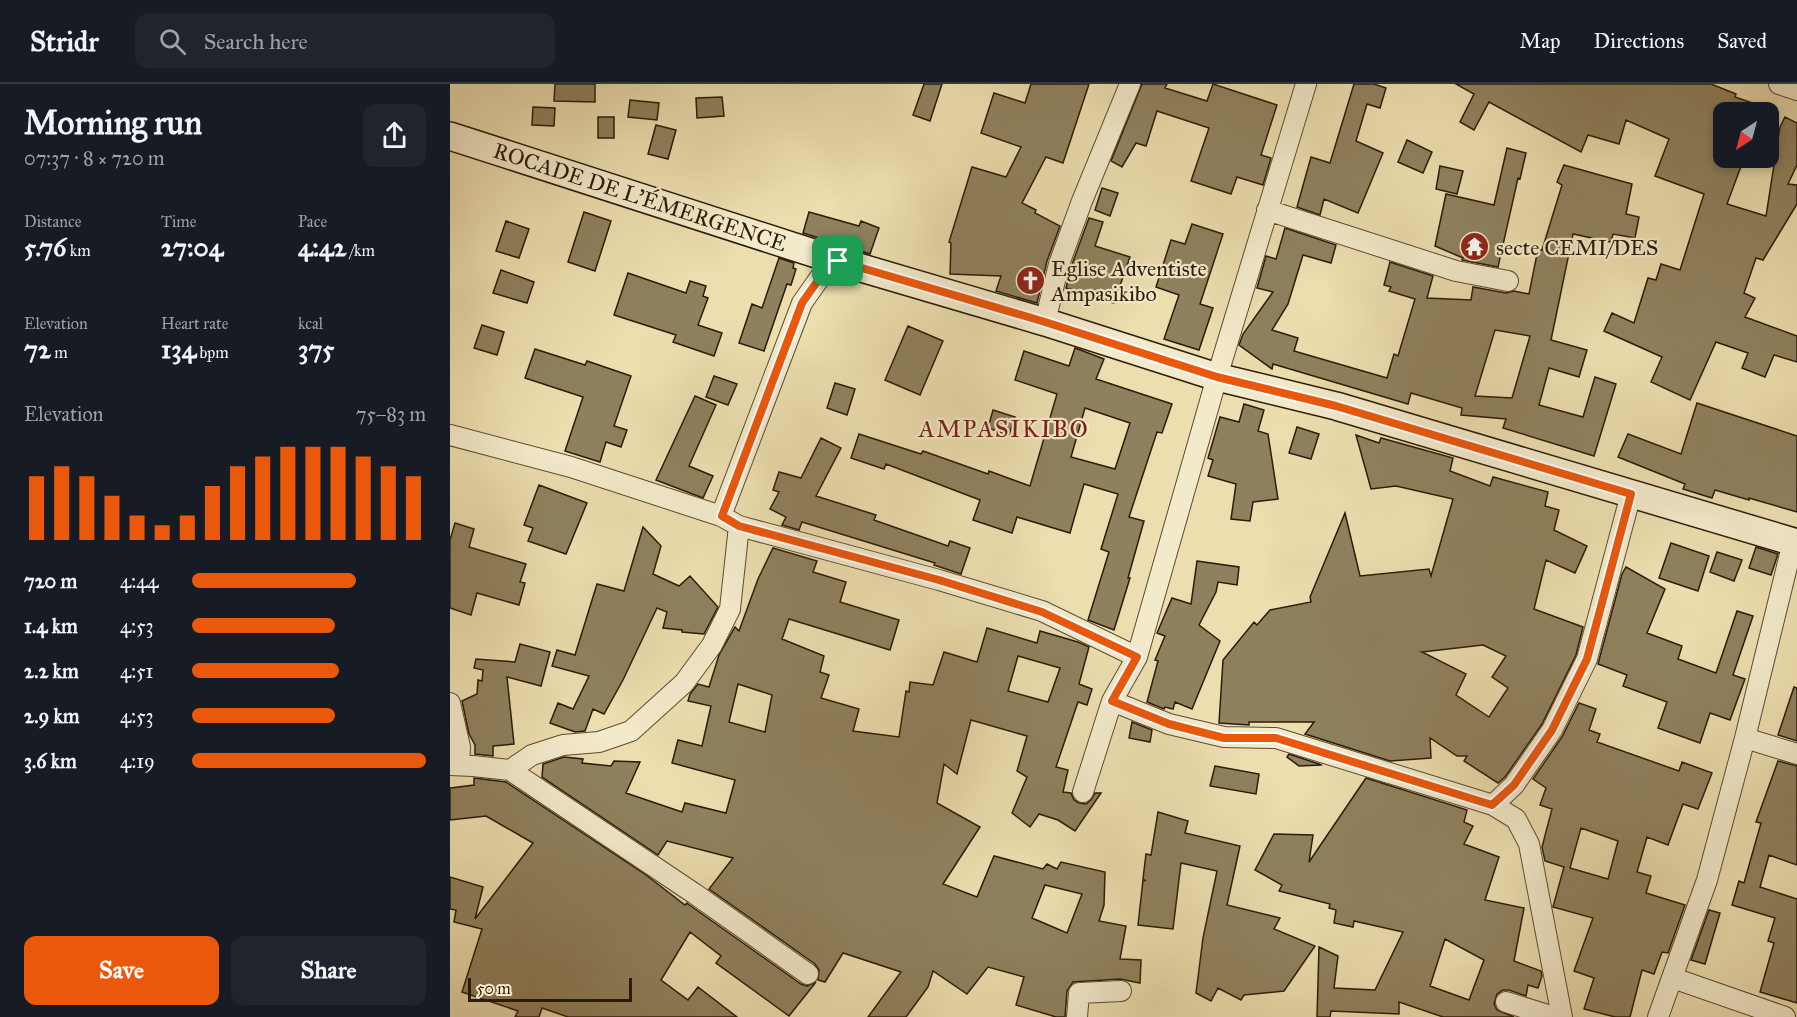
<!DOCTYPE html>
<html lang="en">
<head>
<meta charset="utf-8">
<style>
	body { margin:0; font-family:"IM FELL Great Primer",serif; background:#20242c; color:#f1f3f6; height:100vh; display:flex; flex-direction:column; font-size:22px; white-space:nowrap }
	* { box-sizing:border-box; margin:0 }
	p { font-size:20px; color:#9ea1a6 }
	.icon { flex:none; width:33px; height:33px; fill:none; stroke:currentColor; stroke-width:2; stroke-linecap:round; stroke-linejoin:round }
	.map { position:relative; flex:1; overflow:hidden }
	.side { display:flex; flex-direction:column; background:#171b24; width:450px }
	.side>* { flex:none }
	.needle { width:39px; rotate:216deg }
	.buttons { position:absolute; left:1263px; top:18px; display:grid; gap:12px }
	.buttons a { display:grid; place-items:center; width:66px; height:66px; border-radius:12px; background:#171b24; box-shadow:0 3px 9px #0003; font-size:30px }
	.scale { position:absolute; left:18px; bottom:15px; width:164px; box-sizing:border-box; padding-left:6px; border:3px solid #2b1c07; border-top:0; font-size:16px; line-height:21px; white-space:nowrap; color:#2b1c07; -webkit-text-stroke:4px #f3eacb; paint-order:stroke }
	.pin { position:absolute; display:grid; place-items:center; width:51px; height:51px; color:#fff; margin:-26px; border-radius:12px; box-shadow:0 3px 9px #0006 }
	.round { display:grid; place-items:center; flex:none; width:63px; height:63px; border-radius:12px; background:#20242c }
	.summary { display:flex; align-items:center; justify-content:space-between; height:102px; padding:0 24px }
	h1 { font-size:33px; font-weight:800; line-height:45px }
	.figures { display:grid; grid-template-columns:repeat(3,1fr); gap:9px; height:102px; padding:6px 24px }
	.figures div { display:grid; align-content:center }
	.figures b { font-size:26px; font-weight:800 }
	.figures small { font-size:16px; font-weight:400 }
	.figures p { font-size:16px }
	.chart { height:168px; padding:12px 24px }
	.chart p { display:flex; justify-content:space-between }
	.chart svg { width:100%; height:108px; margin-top:6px; stroke:#ea580c; stroke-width:6 }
	.cta { display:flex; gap:12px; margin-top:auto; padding:12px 24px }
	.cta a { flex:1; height:69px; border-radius:12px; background:#ea580c; color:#fff; font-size:24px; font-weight:800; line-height:69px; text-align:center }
	.cta a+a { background:#20242c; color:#f1f3f6 }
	ul { padding:0 24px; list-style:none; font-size:20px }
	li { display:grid; grid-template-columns:96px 72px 1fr; align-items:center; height:45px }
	li i { height:15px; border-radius:8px; background:#ea580c }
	header { display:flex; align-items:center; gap:36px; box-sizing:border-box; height:84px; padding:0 30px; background:#171b24; border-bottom:2px solid #363941 }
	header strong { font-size:28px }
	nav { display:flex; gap:33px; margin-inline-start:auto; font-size:21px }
	.search { width:420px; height:54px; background:#20242c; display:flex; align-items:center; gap:15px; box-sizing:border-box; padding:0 21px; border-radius:12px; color:#9ea1a6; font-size:22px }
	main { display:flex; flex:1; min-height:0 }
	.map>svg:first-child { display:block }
</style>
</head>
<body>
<header>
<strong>Stridr</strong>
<div class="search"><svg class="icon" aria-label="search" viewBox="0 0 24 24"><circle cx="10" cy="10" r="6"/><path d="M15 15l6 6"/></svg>Search here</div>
<nav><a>Map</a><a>Directions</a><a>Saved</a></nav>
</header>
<main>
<section class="side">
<div class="summary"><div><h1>Morning run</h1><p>07:37 · 8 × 720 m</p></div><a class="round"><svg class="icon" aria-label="share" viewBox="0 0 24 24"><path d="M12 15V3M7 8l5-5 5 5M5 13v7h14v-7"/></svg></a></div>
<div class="figures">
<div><p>Distance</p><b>5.76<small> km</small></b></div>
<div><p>Time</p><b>27:04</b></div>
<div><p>Pace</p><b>4:42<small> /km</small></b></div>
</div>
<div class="figures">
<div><p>Elevation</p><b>72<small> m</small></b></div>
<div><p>Heart rate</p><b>134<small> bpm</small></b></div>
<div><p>kcal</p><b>375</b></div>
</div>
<div class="chart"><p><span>Elevation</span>75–83 m</p>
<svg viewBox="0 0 160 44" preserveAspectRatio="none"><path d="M5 44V18M15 44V14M25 44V18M35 44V26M45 44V34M55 44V38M65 44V34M75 44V22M85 44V14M95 44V10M105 44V6M115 44V6M125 44V6M135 44V10M145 44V14M155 44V18"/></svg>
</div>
<ul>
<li><b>720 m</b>4:44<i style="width:70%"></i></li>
<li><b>1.4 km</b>4:53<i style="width:61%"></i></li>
<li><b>2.2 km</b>4:51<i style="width:63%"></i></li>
<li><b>2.9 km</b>4:53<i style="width:61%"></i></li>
<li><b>3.6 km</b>4:19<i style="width:100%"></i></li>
</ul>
<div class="cta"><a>Save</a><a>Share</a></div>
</section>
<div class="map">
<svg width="1347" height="933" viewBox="0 0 1347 933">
	<rect width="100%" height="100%" fill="#ecdeaf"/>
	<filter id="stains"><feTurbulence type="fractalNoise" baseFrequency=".00333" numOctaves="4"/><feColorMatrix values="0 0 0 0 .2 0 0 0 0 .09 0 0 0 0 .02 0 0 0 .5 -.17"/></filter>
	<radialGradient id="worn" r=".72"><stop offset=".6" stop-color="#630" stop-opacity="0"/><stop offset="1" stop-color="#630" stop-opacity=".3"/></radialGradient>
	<path fill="#8f815e" stroke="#2b1c07" stroke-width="1.5" fill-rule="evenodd" d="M 105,0 L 145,0 L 145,18 L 104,17 Z
		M 474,0 L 492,0 L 480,37 L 463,31 Z
		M 581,0 L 639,0 L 613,79 L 596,73 L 572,119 L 586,126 L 585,129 L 610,142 L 597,177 L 587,219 L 546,207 L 551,192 L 500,190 L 501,159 L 499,158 L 522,83 L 556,93 L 571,63 L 531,49 L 544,9 L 575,19 Z
		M 692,0 L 717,0 L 715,4 L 757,17 L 763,0 L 827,21 L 811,71 L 821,74 L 813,101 L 787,93 L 781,110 L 741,97 L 759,44 L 707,27 L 696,62 L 686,59 L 672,83 L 661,77 Z
		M 904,0 L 924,0 L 936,4 L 930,24 L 917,20 L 906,57 L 933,69 L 908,129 L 874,115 L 870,131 L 847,123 L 861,73 L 880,79 Z
		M 1006,0 L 1261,0 L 1286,10 L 1285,13 L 1323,26 L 1323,28 L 1274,28 L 1274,74 L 1285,74 L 1293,77 L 1277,120 L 1316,132 L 1330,43 L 1335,33 L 1347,39 L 1347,81 L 1338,100 L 1347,101 L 1347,120 L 1313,176 L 1306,174 L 1294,209 L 1305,214 L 1295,233 L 1347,252 L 1347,278 L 1324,271 L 1315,293 L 1292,284 L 1298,269 L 1266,258 L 1240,316 L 1201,298 L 1212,273 L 1154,247 L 1162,229 L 1184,239 L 1198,194 L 1206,196 L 1211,180 L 1230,186 L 1254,110 L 1205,92 L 1219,55 L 1176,36 L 1169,60 L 1138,51 L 1131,68 L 1039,18 L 1024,46 L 1010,38 L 1024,10 Z
		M 272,13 L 274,32 L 247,34 L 246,14 Z
		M 180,16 L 209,19 L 207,36 L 178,33 Z
		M 83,23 L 105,24 L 104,42 L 82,41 Z
		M 148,33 L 164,33 L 164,54 L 148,54 Z
		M 206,41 L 226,46 L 218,75 L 198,70 Z
		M 957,56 L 982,68 L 973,89 L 948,78 Z
		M 1057,64 L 1076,69 L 1070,95 L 1068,94 L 1048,183 L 1012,176 L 1013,174 L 985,162 L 996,110 L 1044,121 Z
		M 1114,81 L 1182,100 L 1176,130 L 1189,133 L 1185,154 L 1163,150 L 1161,158 L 1123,150 L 1101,256 L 1137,266 L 1129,293 L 1099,284 L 1089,321 L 1133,333 L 1145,293 L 1166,300 L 1144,372 L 1053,344 L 1056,335 L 1011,331 L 1012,324 L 961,309 L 958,320 L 823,280 L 822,285 L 789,261 L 793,250 L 823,208 L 807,204 L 816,172 L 826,175 L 835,144 L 886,161 L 881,179 L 853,171 L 838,220 L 822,246 L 848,254 L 844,267 L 937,294 L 944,270 L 948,272 L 965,215 L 939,207 L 941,203 L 934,201 L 940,178 L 983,192 L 977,214 L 1021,216 L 1023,203 L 1056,209 L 1064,207 L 1079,210 L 1088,165 L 1092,166 L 1112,101 L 1107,98 ZM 1045,246 L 1080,252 L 1062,314 L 1025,312 Z
		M 990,82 L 1013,87 L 1007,110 L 986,105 Z
		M 652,104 L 668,109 L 660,132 L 645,126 Z
		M 134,128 L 161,137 L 145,187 L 118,178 Z
		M 359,128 L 409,142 L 411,137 L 429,144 L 420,170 L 353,149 Z
		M 639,134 L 653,138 L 645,162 L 680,173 L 664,219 L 616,204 L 621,183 Z
		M 56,137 L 79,145 L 69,174 L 46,167 Z
		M 742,140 L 773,150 L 750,220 L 763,224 L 749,266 L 714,255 L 729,211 L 706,203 L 721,156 L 735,160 Z
		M 329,174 L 344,179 L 343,184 L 346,185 L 341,201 L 337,200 L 314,267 L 289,259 L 302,220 L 312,224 Z
		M 51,186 L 84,198 L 77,219 L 43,209 Z
		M 178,189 L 236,209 L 240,197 L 256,202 L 253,212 L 258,214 L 248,241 L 272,249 L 264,272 L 223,258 L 226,251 L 164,231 Z
		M 32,241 L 54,248 L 47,271 L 24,264 Z
		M 458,242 L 493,257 L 470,311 L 435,296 Z
		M 625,264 L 654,275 L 646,295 L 722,320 L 712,349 L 707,348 L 679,433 L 694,437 L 678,494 L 680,494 L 664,546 L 638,536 L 659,468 L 651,465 L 668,410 L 634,400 L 620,449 L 567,433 L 562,449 L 523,436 L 530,416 L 436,380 L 434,385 L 401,374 L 409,350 L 471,370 L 473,367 L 538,390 L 539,387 L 580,402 L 607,310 L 565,296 L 574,267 L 619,282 ZM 635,324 L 680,339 L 665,385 L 621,373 Z
		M 85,265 L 135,281 L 137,277 L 181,292 L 164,342 L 177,346 L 171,363 L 156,358 L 150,378 L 115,367 L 133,313 L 75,294 Z
		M 264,292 L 287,300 L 278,321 L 256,313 Z
		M 385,299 L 405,305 L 397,331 L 377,324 Z
		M 245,312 L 266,321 L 239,382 L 263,392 L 253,414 L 206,396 Z
		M 1247,319 L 1347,352 L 1347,428 L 1299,414 L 1299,416 L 1265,406 L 1262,414 L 1233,405 L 1235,400 L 1168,373 L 1178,350 L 1231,370 Z
		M 794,320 L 814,326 L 808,347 L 818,350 L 828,415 L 803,418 L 800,437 L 781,435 L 786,400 L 758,392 L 763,376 L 758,374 L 770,333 L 789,338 Z
		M 543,326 L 565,333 L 559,351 L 538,344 Z
		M 847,343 L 869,350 L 861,375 L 839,369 Z
		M 906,351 L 929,359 L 931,354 L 1003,374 L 1000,387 L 1040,402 L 1043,393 L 1098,408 L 1095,422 L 1109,426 L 1104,446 L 1137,462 L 1125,489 L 1096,476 L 1084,525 L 1133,543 L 1126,571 L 1092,640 L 1055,693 L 1048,699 L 1014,677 L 1017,672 L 1007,672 L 980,654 L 981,674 L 940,677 L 855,650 L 864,638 L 799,638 L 799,641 L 769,639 L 773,576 L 804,538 L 807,541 L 820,526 L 861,518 L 860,513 L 895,429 L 910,492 L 979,485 L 981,492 L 1003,415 L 946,402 L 921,405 ZM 1033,561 L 1056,572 L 1042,593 L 1058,604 L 1039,633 L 1006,611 L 1016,590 L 972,568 Z
		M 371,354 L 391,364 L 366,412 L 426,431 L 424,436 L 498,462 L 500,457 L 520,464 L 511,490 L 484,481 L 485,479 L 352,438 L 349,446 L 332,441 L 336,433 L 320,425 L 329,408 L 323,406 L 329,388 L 351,394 Z
		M 89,401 L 137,419 L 116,470 L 78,457 L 83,444 L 74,441 Z
		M 5,439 L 24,445 L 19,463 L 76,480 L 70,498 L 75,499 L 69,521 L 27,509 L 21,531 L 0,524 L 0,456 Z
		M 193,443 L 211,462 L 203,490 L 229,502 L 240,492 L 268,523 L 254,550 L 232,548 L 232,546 L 213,544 L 217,528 L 207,524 L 173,596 L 154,630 L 143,625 L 135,647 L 125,648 L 100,639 L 108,619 L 123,625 L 139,592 L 102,582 L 107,566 L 125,571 L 147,500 L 174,507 Z
		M 1221,459 L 1259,472 L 1248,507 L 1209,494 Z
		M 1306,463 L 1328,470 L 1321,491 L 1299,484 Z
		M 323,464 L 367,477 L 363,488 L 396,498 L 390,518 L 449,536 L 440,566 L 339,535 L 332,555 L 374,572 L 370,588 L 379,591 L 371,614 L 409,625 L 403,647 L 449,653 L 456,607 L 459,608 L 460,598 L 483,601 L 494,568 L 527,578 L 537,544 L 587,559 L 590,547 L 628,558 L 639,563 L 629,600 L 642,605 L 637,621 L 628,618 L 606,683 L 618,686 L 613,708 L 621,709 L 624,716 L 629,719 L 636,720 L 641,716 L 645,709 L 651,709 L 625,747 L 608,736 L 589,730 L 580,743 L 562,729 L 577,693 L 567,687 L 577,652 L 521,636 L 507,690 L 494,680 L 487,719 L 530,743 L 493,800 L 527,813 L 544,772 L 593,785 L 597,780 L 607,785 L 611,778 L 655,788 L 654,821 L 649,837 L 676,842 L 670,875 L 691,876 L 690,899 L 670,895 L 623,898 L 617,907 L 615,933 L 606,933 L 566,921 L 574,893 L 538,883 L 517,910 L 483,887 L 478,903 L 456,933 L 418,933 L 451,888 L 393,869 L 375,898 L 368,896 L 369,886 L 365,880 L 259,805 L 283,774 L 217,757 L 208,771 L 92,693 L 93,680 L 114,673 L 133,675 L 132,679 L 161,682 L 164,677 L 190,678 L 176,709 L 232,728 L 235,719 L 276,729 L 285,696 L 222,679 L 228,656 L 252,662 L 261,622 L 238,617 L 240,610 L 248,600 L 259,603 L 269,571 L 285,543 L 289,547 L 308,495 ZM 568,572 L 610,584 L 598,618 L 558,607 ZM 288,600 L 322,611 L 315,648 L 279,638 ZM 595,801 L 632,810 L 617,849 L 582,834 Z
		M 1267,468 L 1292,476 L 1284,497 L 1260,488 Z
		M 747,477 L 789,483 L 787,501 L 768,498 L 766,508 L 749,541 L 770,557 L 742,625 L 725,618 L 723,625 L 715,623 L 714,625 L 697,618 L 708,577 L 705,576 L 715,552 L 707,549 L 722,514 L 741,520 Z
		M 1176,483 L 1215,505 L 1197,549 L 1232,562 L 1228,575 L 1266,589 L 1287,527 L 1303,532 L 1283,591 L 1295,595 L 1280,636 L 1260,629 L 1250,659 L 1208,644 L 1217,618 L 1173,602 L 1177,591 L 1148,580 L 1172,490 Z
		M 70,560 L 100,568 L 91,602 L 57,593 L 64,660 L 43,662 L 43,672 L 25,670 L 25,661 L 19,650 L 12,617 L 27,610 L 28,596 L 32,597 L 33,586 L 24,584 L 26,575 L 65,578 Z
		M 1344,603 L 1347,604 L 1347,657 L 1328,651 Z
		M 1129,619 L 1146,625 L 1139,646 L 1150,650 L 1147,658 L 1229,687 L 1232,678 L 1262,689 L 1248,725 L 1233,720 L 1218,761 L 1197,753 L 1187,788 L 1201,792 L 1196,809 L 1235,821 L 1218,869 L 1212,868 L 1204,890 L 1192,886 L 1180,933 L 1165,933 L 1134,925 L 1144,894 L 1124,887 L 1143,834 L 1103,823 L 1114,783 L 1095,777 L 1092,763 L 1102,725 L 1090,721 L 1096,704 L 1083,695 L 1112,653 ZM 1131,744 L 1168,757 L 1158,795 L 1120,784 Z
		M 682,638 L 702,646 L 700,658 L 679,654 Z
		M 839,670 L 872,681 L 849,682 L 837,673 Z
		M 1328,677 L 1347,682 L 1347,781 L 1319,771 L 1310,803 L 1347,815 L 1347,919 L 1310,908 L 1324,859 L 1318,857 L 1325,834 L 1282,821 L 1289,797 L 1294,799 L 1311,739 L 1306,738 Z
		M 765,682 L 809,690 L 806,710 L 760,702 Z
		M 24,694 L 56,698 L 196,791 L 235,821 L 237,819 L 238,820 L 351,900 L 357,902 L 366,898 L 339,932 L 266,879 L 271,872 L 240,848 L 211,896 L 238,916 L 248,903 L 287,933 L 118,933 L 92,924 L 89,933 L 65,933 L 68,927 L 12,908 L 32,845 L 4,838 L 6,826 L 0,825 L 0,793 L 33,803 L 25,835 L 83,759 L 36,732 L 0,736 L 0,704 L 24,701 Z
		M 916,694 L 1017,726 L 1014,738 L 1023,742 L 1014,760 L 1049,773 L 1035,816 L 1074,824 L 1064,877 L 1091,887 L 1092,892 L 1088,904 L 1078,901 L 1076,912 L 1059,906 L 1053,906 L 1047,910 L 1044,920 L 1047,926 L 1064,933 L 993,933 L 949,918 L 949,930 L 881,927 L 880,933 L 867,933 L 869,863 L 888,872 L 884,904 L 925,906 L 953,848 L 904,837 L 903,843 L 884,839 L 886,826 L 879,824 L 880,820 L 829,807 L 832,801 L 805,786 L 824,750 L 863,751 L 859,778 ZM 995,855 L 1034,876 L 1019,916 L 980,902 Z
		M 708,728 L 738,737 L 735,749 L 790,762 L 777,821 L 830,834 L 824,845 L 865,862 L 834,907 L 794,911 L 791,916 L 768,904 L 761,917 L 746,909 L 753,854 L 767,787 L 731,779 L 723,845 L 688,841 L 693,796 L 696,797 L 693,795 L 696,770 L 701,771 Z
		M 1259,826 L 1270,829 L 1255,880 L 1241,876 Z"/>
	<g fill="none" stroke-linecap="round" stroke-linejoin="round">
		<defs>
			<path id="street" d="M 1329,0 L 1347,6
				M 817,126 L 1006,187 L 1058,197
				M 595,238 L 609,180 L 632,117 L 680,0
				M 0,351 L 121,383 L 271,432
				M 289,442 L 489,496 L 592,527 L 687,573
				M 662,617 L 719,640 L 774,653 L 826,654 L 1043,721 L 1066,735 L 1079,760 L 1112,933
				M 0,619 L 10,663 L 9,681
				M 1295,654 L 1347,670
				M 0,681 L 23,682 L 60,686 L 245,810 L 358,890
				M 60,686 L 82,671 L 113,661 L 149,658 L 181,647 L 234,599 L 262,561 L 280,525 L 289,442 L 271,432 L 352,219 L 371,192 L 388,177
				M 633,708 L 662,617 L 687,573 L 767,293 L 856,0
				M 1043,721 L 1064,701 L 1102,646 L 1137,575 L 1181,410
				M 1223,894 L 1335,933
				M 1056,918 L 1104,933
				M 627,933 L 629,909 L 671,907
				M 1208,933 L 1257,796 L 1295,654 L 1343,458"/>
			<path id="secondary" d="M 0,52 L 388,177 L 595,238 L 767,293 L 886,322 L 1347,459"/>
		</defs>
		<use href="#street" stroke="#5b4c31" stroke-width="22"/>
		<use href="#secondary" stroke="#2b1c07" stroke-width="30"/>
		<use href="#street" stroke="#f3eacb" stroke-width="20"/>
		<use href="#secondary" stroke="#f3eacb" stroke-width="27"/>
	</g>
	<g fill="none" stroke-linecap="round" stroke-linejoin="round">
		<defs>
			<path id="route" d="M 388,177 L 595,238 L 767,293 L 886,322 L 1181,410 L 1137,575 L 1102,646 L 1064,701 L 1042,721 L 826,654 L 774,654 L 719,640 L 662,617 L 687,573 L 592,528 L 489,496 L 289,442 L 272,432 L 352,219 L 371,192 Z"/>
		</defs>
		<use href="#route" stroke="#fff" stroke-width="12"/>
		<use href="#route" stroke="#ea580c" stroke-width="8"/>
	</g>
	<defs>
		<symbol id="temple-disc" viewBox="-11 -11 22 22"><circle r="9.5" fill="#8f2418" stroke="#f3eacb"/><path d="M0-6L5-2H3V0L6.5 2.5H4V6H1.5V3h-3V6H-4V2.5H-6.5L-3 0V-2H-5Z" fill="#fff"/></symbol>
		<symbol id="church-disc" viewBox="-11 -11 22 22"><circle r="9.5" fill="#8f2418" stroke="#f3eacb"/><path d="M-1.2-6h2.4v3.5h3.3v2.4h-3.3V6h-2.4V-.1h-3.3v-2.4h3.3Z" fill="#fff"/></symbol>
	</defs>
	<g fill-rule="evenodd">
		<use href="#temple-disc" x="1008" y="146" width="33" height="33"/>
		<use href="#church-disc" x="564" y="180" width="33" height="33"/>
	</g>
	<g text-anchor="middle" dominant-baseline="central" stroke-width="4.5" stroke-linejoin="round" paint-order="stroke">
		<g font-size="22" fill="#2b1c07" stroke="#f3eacb">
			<text transform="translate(190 113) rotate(18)">ROCADE DE L'ÉMERGENCE</text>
		</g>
		<g font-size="22" fill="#2b1c07" stroke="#f3eacb" text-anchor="start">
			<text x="1046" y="163">secte CEMI/DES</text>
			<text x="601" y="184">Eglise Adventiste<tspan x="601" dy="25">Ampasikibo</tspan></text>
		</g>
		<g font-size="24" letter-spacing="1.5" fill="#7a1f14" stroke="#f3eacb">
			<text x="554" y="345">AMPASIKIBO</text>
		</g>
	</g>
	<rect width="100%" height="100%" filter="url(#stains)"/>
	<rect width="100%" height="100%" fill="url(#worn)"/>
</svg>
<div class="buttons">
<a><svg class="needle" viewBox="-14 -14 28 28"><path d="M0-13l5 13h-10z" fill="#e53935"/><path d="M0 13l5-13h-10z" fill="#9ea1a6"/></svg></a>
</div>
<div class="scale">50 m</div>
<div class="pin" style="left:388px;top:177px;background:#1e9e55"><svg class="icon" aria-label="arrive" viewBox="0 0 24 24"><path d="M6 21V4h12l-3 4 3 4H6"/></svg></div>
</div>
</main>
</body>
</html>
